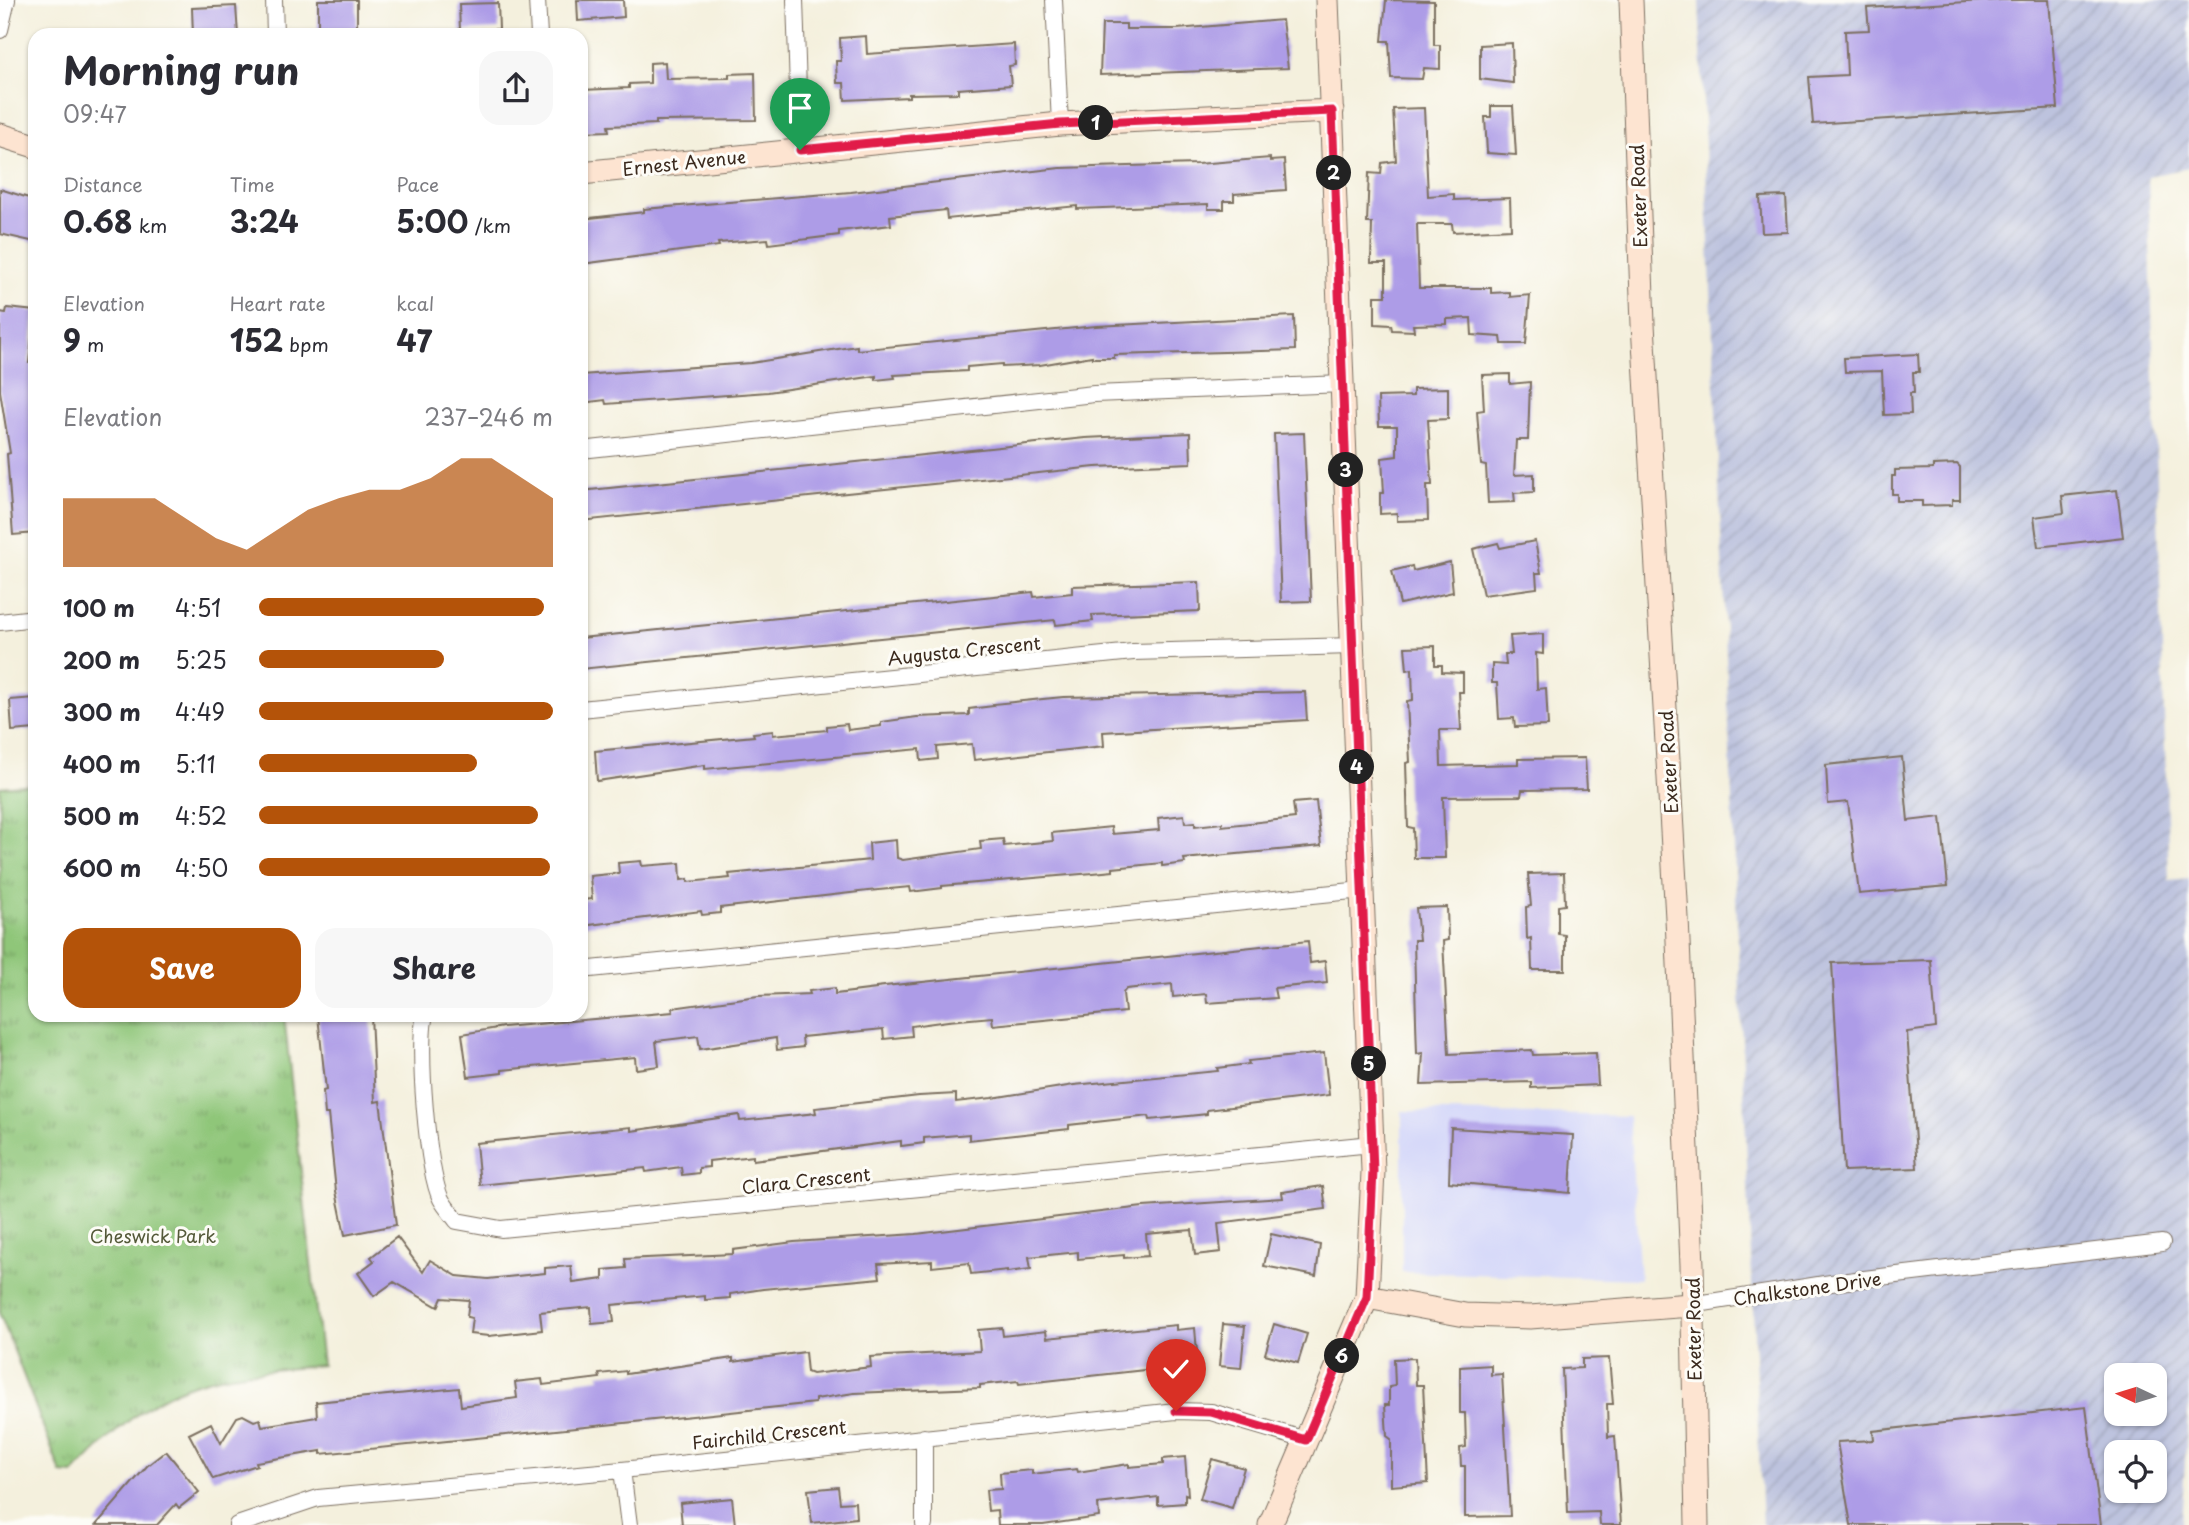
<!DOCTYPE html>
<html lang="en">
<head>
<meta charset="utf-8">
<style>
	body { margin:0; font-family:"Playpen Sans",sans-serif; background:#f7f7f7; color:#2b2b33; height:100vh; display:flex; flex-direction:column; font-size:26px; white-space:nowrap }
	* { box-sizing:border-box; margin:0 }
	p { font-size:23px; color:#7c7c81 }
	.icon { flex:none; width:38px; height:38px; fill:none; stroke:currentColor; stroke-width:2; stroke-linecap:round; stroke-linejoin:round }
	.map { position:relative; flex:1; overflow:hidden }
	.side { position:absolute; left:28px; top:28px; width:560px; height:994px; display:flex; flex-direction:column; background:#fff; border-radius:21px; box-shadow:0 2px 5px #0004 }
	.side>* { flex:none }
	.needle { width:46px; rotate:274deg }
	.tools { position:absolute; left:2104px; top:1363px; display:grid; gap:14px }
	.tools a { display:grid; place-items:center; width:63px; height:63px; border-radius:14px; background:#fff; box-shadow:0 2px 5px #0004; font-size:35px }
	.pin { position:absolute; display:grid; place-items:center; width:60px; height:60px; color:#fff; margin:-72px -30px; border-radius:50% 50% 50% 0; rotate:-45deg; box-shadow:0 0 7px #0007 }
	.pin .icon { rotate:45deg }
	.km { position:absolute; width:35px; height:35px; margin:-18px; border-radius:50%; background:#222; color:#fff; font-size:19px; line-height:35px; text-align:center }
	.round { display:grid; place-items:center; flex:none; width:74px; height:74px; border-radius:21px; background:#f7f7f7 }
	.headline { display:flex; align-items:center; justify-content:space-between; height:119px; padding:0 35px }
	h1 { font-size:38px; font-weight:700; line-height:52px }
	.metrics { display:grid; grid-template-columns:repeat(3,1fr); gap:10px; height:119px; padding:7px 35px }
	.metrics div { display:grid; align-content:center }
	.metrics b { font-size:30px; font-weight:700 }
	.metrics small { font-size:19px; font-weight:400 }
	.metrics p { font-size:19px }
	.chart { height:196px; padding:14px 35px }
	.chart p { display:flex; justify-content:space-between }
	.chart svg { width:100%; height:126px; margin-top:7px; fill:#b45309; opacity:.7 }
	.button { display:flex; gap:14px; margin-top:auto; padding:14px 35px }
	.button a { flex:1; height:80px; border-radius:21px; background:#b45309; color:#fff; font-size:28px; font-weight:700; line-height:80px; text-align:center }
	.button a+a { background:#f7f7f7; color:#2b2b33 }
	ul { padding:0 35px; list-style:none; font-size:23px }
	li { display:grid; grid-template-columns:112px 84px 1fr; align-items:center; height:52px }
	li i { height:18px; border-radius:9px; background:#b45309 }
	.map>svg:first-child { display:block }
</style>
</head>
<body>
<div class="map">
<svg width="2189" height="1525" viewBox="0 0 2189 1525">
	<defs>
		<pattern id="industrial-furrows" width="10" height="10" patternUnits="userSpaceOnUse" patternTransform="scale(1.75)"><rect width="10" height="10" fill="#bdc3de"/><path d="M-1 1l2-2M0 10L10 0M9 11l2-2" fill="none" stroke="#a3a8be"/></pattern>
		<pattern id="park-tufts" width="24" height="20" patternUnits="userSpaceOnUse" patternTransform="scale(1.75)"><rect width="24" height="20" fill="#8fc679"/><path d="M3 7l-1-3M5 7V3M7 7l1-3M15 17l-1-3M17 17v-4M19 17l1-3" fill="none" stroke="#76a163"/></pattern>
	</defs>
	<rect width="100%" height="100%" fill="#fdfcf7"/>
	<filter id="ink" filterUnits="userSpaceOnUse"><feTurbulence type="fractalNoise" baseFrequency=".0143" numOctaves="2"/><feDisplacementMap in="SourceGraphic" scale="14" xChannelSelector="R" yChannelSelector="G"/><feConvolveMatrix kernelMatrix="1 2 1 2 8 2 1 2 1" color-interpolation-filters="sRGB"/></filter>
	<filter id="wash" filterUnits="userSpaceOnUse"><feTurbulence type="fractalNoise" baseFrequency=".00686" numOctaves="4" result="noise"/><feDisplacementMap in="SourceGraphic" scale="28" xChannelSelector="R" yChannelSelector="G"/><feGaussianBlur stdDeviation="1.57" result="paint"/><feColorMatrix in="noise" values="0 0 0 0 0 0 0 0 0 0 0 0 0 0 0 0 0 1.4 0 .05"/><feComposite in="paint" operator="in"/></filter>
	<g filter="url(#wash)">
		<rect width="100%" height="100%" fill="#f4f0dd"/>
		<path fill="#d5d8f9" d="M 1402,1111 L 1629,1116 L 1640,1279 L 1402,1272 Z"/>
		<path fill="url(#industrial-furrows)" fill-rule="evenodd" d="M 1699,0 L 2189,0 L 2189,168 L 2148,176 L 2169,881 L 2189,879 L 2189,1400 L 2181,1525 L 1762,1525 ZM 2116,1376 L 2154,1376 L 2154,1414 L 2116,1414 ZM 2116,1452 L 2154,1452 L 2154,1491 L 2116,1491 Z"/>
		<path fill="url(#park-tufts)" stroke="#65784c" stroke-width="2" d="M 35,784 L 35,1015 L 284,1015 L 322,1365 C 285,1370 238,1371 203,1381 C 149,1396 110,1435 73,1474 L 61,1473 L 0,1314 L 0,787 Z"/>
		<g id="blocks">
			<path fill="#ad9ce7" d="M 318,0 L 357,0 L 357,35 L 318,35 Z
				M 577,0 L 623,0 L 624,17 L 578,21 Z
				M 1386,0 L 1434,1 L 1434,45 L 1440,45 L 1440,69 L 1424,68 L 1422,79 L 1391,78 L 1389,41 L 1382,41 Z
				M 2000,0 L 2049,0 L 2058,108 L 1813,124 L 1809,77 L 1847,75 L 1845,31 L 1869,30 L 1867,8 Z
				M 498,3 L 499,29 L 460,31 L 459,4 Z
				M 236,6 L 238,35 L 193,35 L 192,8 Z
				M 1282,20 L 1288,68 L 1100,75 L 1102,24 L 1126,24 L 1126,29 L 1177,29 Z
				M 866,36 L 867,54 L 1014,44 L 1015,65 L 1009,66 L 1011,85 L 958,89 L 958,93 L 909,94 L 909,97 L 845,100 L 844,83 L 837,83 L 836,61 L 841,61 L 840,38 Z
				M 1512,43 L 1513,83 L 1480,79 L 1480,45 Z
				M 665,62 L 666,79 L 729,78 L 729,74 L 755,73 L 756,120 L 656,121 L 656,124 L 608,126 L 609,131 L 582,132 L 581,90 L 629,88 L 629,84 L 650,83 L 650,63 Z
				M 1491,106 L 1513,106 L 1516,155 L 1487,153 L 1485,117 L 1491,117 Z
				M 1424,108 L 1428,196 L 1454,194 L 1454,200 L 1510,198 L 1511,229 L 1453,232 L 1452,224 L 1417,224 L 1419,288 L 1491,288 L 1491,293 L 1510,292 L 1510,297 L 1530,295 L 1526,344 L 1502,344 L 1501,337 L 1472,335 L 1471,318 L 1447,319 L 1447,324 L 1413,325 L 1414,331 L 1392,330 L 1391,325 L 1375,324 L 1375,296 L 1386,296 L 1386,263 L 1371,263 L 1372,223 L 1367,223 L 1369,173 L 1381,174 L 1382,163 L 1396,161 L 1393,109 Z
				M 1270,158 L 1270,161 L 1284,160 L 1286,190 L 1234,194 L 1234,201 L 1224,201 L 1224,209 L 1208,209 L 1208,204 L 1077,209 L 1077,206 L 947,219 L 946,210 L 890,216 L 891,225 L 839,231 L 839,235 L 769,244 L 768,239 L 718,243 L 719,246 L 581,264 L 581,219 L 644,212 L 644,209 L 851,192 L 1060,168 L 1197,164 Z
				M 0,189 L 35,200 L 35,242 L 0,234 Z
				M 1786,196 L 1788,232 L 1762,233 L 1760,197 Z
				M 7,308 L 35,311 L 29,363 L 33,363 L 35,403 L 35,533 L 13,535 L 7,454 L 10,453 L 0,391 L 0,312 L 6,313 Z
				M 1294,316 L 1295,350 L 1114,355 L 1114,358 L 1092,358 L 1092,356 L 1040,365 L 1002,367 L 1002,364 L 967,367 L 967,371 L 894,375 L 895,378 L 876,380 L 876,376 L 768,392 L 606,404 L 605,400 L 581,403 L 581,375 L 751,363 L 857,346 L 857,350 L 1096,326 Z
				M 1918,354 L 1919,372 L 1913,372 L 1914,393 L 1910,393 L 1911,414 L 1884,415 L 1882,371 L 1845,372 L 1844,358 Z
				M 1510,374 L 1510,384 L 1530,382 L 1528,440 L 1516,440 L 1514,475 L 1534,474 L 1534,492 L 1514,493 L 1515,502 L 1488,503 L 1486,466 L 1481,465 L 1477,411 L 1484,410 L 1482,375 Z
				M 1448,388 L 1448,419 L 1428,420 L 1432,485 L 1427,485 L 1428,520 L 1397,521 L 1397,513 L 1380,514 L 1380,493 L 1384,493 L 1382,458 L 1397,456 L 1397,426 L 1379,426 L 1378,397 L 1413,396 L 1413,389 Z
				M 1190,433 L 1191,463 L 1095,467 L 581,521 L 581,491 L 1085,438 Z
				M 1304,433 L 1311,601 L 1281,602 L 1274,434 Z
				M 1957,464 L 1960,467 L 1960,500 L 1952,500 L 1952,505 L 1922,506 L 1922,501 L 1897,501 L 1897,494 L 1892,494 L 1892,476 L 1895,476 L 1895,470 L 1933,469 L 1933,465 Z
				M 2117,490 L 2123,537 L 2038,547 L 2034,517 L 2064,513 L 2062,496 Z
				M 1535,541 L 1541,573 L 1536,573 L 1537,588 L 1483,595 L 1473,549 L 1498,543 L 1500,548 Z
				M 1450,562 L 1453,592 L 1400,604 L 1392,571 L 1412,566 L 1413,571 Z
				M 1199,582 L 1200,611 L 1092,615 L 1093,621 L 1056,625 L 1055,620 L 581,669 L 581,638 L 1033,592 L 1034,597 L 1072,593 L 1072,586 Z
				M 1543,634 L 1543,654 L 1536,653 L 1537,689 L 1546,688 L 1548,726 L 1515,727 L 1514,718 L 1499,719 L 1497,683 L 1492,683 L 1492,664 L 1506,665 L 1505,654 L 1512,654 L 1510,636 Z
				M 1435,646 L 1435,665 L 1442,665 L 1442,672 L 1463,673 L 1463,692 L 1459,692 L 1461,730 L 1440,730 L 1441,766 L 1518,764 L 1518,759 L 1585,758 L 1587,789 L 1522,790 L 1521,796 L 1443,797 L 1445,858 L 1414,858 L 1413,828 L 1408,827 L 1406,763 L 1410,762 L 1407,701 L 1413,700 L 1412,669 L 1407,670 L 1405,647 Z
				M 1305,692 L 1307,720 L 1103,732 L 1104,746 L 974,760 L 972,744 L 937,747 L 938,759 L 921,761 L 920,749 L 705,769 L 705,765 L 597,781 L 595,751 L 754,736 L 753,733 L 773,731 L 773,735 L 827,730 L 827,726 L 847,724 L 848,730 L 881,726 L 881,722 L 917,717 L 969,715 L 969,709 L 994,706 L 993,704 L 1063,697 Z
				M 35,698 L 35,729 L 12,731 L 10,700 Z
				M 1902,757 L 1908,821 L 1941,817 L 1948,886 L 1859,894 L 1848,802 L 1828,804 L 1826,765 Z
				M 1316,801 L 1321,846 L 1184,859 L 1185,863 L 1162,866 L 1162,863 L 1113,868 L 1113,871 L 1093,873 L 942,886 L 942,888 L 911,892 L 910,887 L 868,891 L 720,908 L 720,913 L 702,915 L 701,911 L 581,926 L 581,900 L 592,899 L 590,876 L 619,873 L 618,863 L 641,861 L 642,866 L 680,863 L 681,880 L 688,879 L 688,882 L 730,878 L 729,874 L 870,860 L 869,843 L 896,840 L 897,858 L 903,860 L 981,849 L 980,841 L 1003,839 L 1004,846 L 1053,841 L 1052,833 L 1111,827 L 1112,834 L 1159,830 L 1158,818 L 1184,815 L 1185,823 L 1195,822 L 1195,826 L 1222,823 L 1222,826 L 1295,818 L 1293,803 Z
				M 1564,873 L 1565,905 L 1558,906 L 1558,934 L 1565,935 L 1565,970 L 1532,970 L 1531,938 L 1527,939 L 1526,907 L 1531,906 L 1528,874 Z
				M 1447,907 L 1448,940 L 1443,941 L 1449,1054 L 1532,1050 L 1533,1055 L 1596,1053 L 1598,1085 L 1531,1088 L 1531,1082 L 1421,1085 L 1423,1053 L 1417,1054 L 1416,1021 L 1414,940 L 1419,940 L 1416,908 Z
				M 1308,941 L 1310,963 L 1325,961 L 1327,983 L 1274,988 L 1276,998 L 1207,1003 L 1206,994 L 1173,997 L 1172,984 L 1126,989 L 1123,993 L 1125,1012 L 993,1025 L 992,1017 L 948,1021 L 911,1026 L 912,1036 L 884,1039 L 883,1029 L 802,1037 L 803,1047 L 777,1050 L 776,1038 L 700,1049 L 698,1036 L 656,1041 L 659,1066 L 636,1069 L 635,1057 L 502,1070 L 502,1073 L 468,1077 L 462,1034 L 503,1027 L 673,1012 L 672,1008 L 758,996 L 810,994 L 809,991 L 835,988 L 835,994 L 876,989 L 876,987 Z
				M 1931,960 L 1936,1028 L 1907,1032 L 1917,1168 L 1844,1171 L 1832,963 Z
				M 371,1015 L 375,1102 L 380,1101 L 396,1225 L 345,1235 L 336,1191 L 328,1114 L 325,1114 L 323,1091 L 326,1090 L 318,1016 Z
				M 1324,1053 L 1329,1095 L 1207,1110 L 1207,1114 L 1150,1120 L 1149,1116 L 1069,1125 L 1069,1129 L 969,1140 L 969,1134 L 924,1138 L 924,1143 L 901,1146 L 901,1141 L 753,1160 L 753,1156 L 709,1161 L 709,1167 L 699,1168 L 699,1173 L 682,1175 L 681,1167 L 646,1172 L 645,1168 L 480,1185 L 476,1143 L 631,1127 L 631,1131 L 739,1115 L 740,1121 L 816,1113 L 815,1108 L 919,1096 L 956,1094 L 956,1102 L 992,1098 L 1074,1085 L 1218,1071 L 1217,1068 L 1249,1064 L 1248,1061 Z
				M 1451,1128 L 1573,1135 L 1570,1193 L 1449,1182 Z
				M 1323,1186 L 1326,1209 L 1218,1223 L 1221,1252 L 1195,1255 L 1192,1230 L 1146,1234 L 1148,1256 L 1124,1258 L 1124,1255 L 1078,1259 L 1078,1252 L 1029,1257 L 1031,1269 L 1007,1272 L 1007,1270 L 971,1274 L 969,1263 L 932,1267 L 932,1261 L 878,1264 L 880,1278 L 763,1289 L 730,1294 L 730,1298 L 705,1300 L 705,1296 L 612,1305 L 614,1322 L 592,1324 L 591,1307 L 540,1312 L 542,1330 L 489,1336 L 470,1334 L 472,1318 L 467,1317 L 469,1300 L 442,1298 L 438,1307 L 394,1282 L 374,1296 L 358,1273 L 374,1261 L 371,1257 L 397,1237 L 423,1272 L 430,1260 L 457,1276 L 488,1279 L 545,1273 L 545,1268 L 571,1266 L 573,1283 L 603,1279 L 603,1270 L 626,1268 L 625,1259 L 733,1254 L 733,1250 L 794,1242 L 916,1234 L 1143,1207 L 1283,1198 L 1282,1192 Z
				M 1271,1234 L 1320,1245 L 1316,1276 L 1264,1266 Z
				M 1223,1324 L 1245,1326 L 1241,1368 L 1219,1366 Z
				M 1274,1324 L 1307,1334 L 1298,1363 L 1265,1354 Z
				M 1176,1325 L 1176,1330 L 1195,1328 L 1198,1364 L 1019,1384 L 1018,1381 L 980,1385 L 980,1388 L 854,1393 L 815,1399 L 815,1403 L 712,1414 L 321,1454 L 321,1451 L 256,1462 L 257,1465 L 213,1479 L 189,1434 L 211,1423 L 221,1443 L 237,1417 L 243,1415 L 254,1421 L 260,1419 L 262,1426 L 317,1417 L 316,1402 L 459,1388 L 461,1406 L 517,1398 L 515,1382 L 542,1379 L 543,1385 L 600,1378 L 599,1374 L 626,1371 L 626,1374 L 733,1358 L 733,1362 L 805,1352 L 807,1372 L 812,1374 L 871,1367 L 870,1357 L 980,1351 L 978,1330 L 1002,1328 L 1003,1336 L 1046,1331 L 1047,1338 Z
				M 1415,1358 L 1416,1385 L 1423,1385 L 1428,1483 L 1391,1486 L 1391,1439 L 1387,1436 L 1385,1405 L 1389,1405 L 1389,1387 L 1395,1386 L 1394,1359 Z
				M 1609,1358 L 1613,1404 L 1607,1404 L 1608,1437 L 1615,1436 L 1621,1525 L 1600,1525 L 1599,1512 L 1568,1513 L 1562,1369 L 1582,1368 L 1582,1359 Z
				M 1491,1365 L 1491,1375 L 1502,1374 L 1510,1516 L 1465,1517 L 1465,1466 L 1461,1466 L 1460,1448 L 1466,1447 L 1465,1413 L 1460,1413 L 1460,1367 Z
				M 2086,1407 L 2101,1525 L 1851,1525 L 1837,1442 L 1874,1440 L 1873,1431 Z
				M 166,1451 L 199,1492 L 179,1508 L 176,1504 L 157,1525 L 96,1525 L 147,1466 Z
				M 1185,1457 L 1188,1495 L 1185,1494 L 1185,1503 L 1158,1505 L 1158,1497 L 1098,1504 L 1099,1517 L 1043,1525 L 998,1525 L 997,1510 L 988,1511 L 986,1490 L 1001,1489 L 1000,1473 L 1032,1470 L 1032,1474 L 1077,1469 L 1078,1472 L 1129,1464 L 1129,1467 L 1163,1464 L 1163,1459 Z
				M 1212,1459 L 1244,1468 L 1232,1508 L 1200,1499 Z
				M 838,1487 L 840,1503 L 855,1502 L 856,1518 L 812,1523 L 808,1490 Z
				M 732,1498 L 735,1525 L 682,1525 L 680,1503 Z"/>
		</g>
	</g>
	<g filter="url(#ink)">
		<use href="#blocks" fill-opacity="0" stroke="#7c6f61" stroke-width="2"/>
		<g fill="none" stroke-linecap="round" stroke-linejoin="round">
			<defs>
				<path id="street" d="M 274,0 L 275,35
					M 537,0 L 539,35
					M 795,0 L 800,150
					M 1054,0 L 1060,124
					M 0,30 L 7,0
					M 581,450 L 1094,394 L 1343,384
					M 0,622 L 35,618
					M 581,709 L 1133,652 L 1353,646
					M 581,970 L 1362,890
					M 425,1015 C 417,1045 427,1171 441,1199 C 445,1207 452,1214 457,1221 L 501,1229 L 1372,1144
					M 1691,1305 L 1831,1283 L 2162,1243
					M 924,1437 L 924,1525
					M 622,1470 L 629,1525
					M 237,1525 L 318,1498 L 622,1470 L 1176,1411 L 1211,1412 L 1306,1440"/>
				<path id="secondary" d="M 1631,0 L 1643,324 L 1677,918 L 1692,1265 L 1697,1525
					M 0,135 L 35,146
					M 581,173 L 1060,124 L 1332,111
					M 1367,1297 L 1465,1315 L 1530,1317 L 1691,1305
					M 1270,1525 L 1367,1297 L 1373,1171 L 1327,0"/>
			</defs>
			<use href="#street" stroke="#7c6f61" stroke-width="18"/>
			<use href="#secondary" stroke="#7c6f61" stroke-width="25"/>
			<use href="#street" stroke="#fff" stroke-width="16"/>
			<use href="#secondary" stroke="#fde4d1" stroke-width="23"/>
		</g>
	</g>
	<g fill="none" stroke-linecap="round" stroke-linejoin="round" filter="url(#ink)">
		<defs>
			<path id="route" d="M 800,150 L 1060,124 L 1332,111 L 1373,1171 L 1367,1297 L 1306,1440 L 1211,1412 L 1176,1411"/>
		</defs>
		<use href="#route" stroke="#fff" stroke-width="14"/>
		<use href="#route" stroke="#e11d48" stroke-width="9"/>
	</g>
	<g text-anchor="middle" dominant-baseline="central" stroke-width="6" stroke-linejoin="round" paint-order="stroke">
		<g font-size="18" fill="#3b2a1e" stroke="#fdfcf7">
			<text transform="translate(684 162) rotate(-6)">Ernest Avenue</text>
			<text transform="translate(1638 196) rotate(-92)">Exeter Road</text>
			<text transform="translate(964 650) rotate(-6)">Augusta Crescent</text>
			<text transform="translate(1668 762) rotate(-93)">Exeter Road</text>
			<text transform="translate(806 1180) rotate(-6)">Clara Crescent</text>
			<text transform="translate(1807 1288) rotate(-8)">Chalkstone Drive</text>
			<text transform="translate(1693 1329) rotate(-91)">Exeter Road</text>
			<text transform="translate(769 1434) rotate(-6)">Fairchild Crescent</text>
		</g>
		<g font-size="18" fill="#545939" stroke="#fdfcf7">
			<text x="153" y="1235">Cheswick Park</text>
		</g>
	</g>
</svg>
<div class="tools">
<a><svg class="needle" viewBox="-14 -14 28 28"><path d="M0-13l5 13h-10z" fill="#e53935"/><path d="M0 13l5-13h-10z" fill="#7c7c81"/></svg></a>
<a><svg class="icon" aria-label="locate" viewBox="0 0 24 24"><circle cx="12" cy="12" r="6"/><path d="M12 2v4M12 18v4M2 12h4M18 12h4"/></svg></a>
</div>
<div class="pin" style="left:800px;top:150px;background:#1e9e55"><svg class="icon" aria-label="arrive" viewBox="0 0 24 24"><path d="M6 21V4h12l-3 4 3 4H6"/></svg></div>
<div class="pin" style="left:1176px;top:1411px;background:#d93025"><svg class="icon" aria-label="check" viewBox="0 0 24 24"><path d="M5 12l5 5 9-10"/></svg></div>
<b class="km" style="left:1096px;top:123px">1</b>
<b class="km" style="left:1334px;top:173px">2</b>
<b class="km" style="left:1346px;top:470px">3</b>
<b class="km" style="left:1357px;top:767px">4</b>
<b class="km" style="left:1369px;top:1064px">5</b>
<b class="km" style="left:1342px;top:1356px">6</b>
<section class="side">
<div class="headline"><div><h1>Morning run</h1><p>09:47</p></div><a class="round"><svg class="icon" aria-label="share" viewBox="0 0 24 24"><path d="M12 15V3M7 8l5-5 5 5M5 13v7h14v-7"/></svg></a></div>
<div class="metrics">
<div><p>Distance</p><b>0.68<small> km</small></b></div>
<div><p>Time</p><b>3:24</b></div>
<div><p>Pace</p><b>5:00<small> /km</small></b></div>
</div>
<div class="metrics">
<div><p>Elevation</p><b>9<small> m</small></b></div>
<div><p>Heart rate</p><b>152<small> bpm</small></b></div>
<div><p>kcal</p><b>47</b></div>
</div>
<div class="chart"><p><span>Elevation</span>237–246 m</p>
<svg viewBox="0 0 160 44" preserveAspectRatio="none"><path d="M0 44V20L10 20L20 20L30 20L40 27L50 34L60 38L70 31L80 24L90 20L100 17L110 17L120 13L130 6L140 6L150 13L160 20V44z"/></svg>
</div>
<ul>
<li><b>100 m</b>4:51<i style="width:97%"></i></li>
<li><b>200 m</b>5:25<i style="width:63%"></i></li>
<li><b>300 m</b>4:49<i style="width:100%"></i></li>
<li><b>400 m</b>5:11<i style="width:74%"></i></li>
<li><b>500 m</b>4:52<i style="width:95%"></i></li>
<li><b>600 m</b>4:50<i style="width:99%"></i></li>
</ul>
<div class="button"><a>Save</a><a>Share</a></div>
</section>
</div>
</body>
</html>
